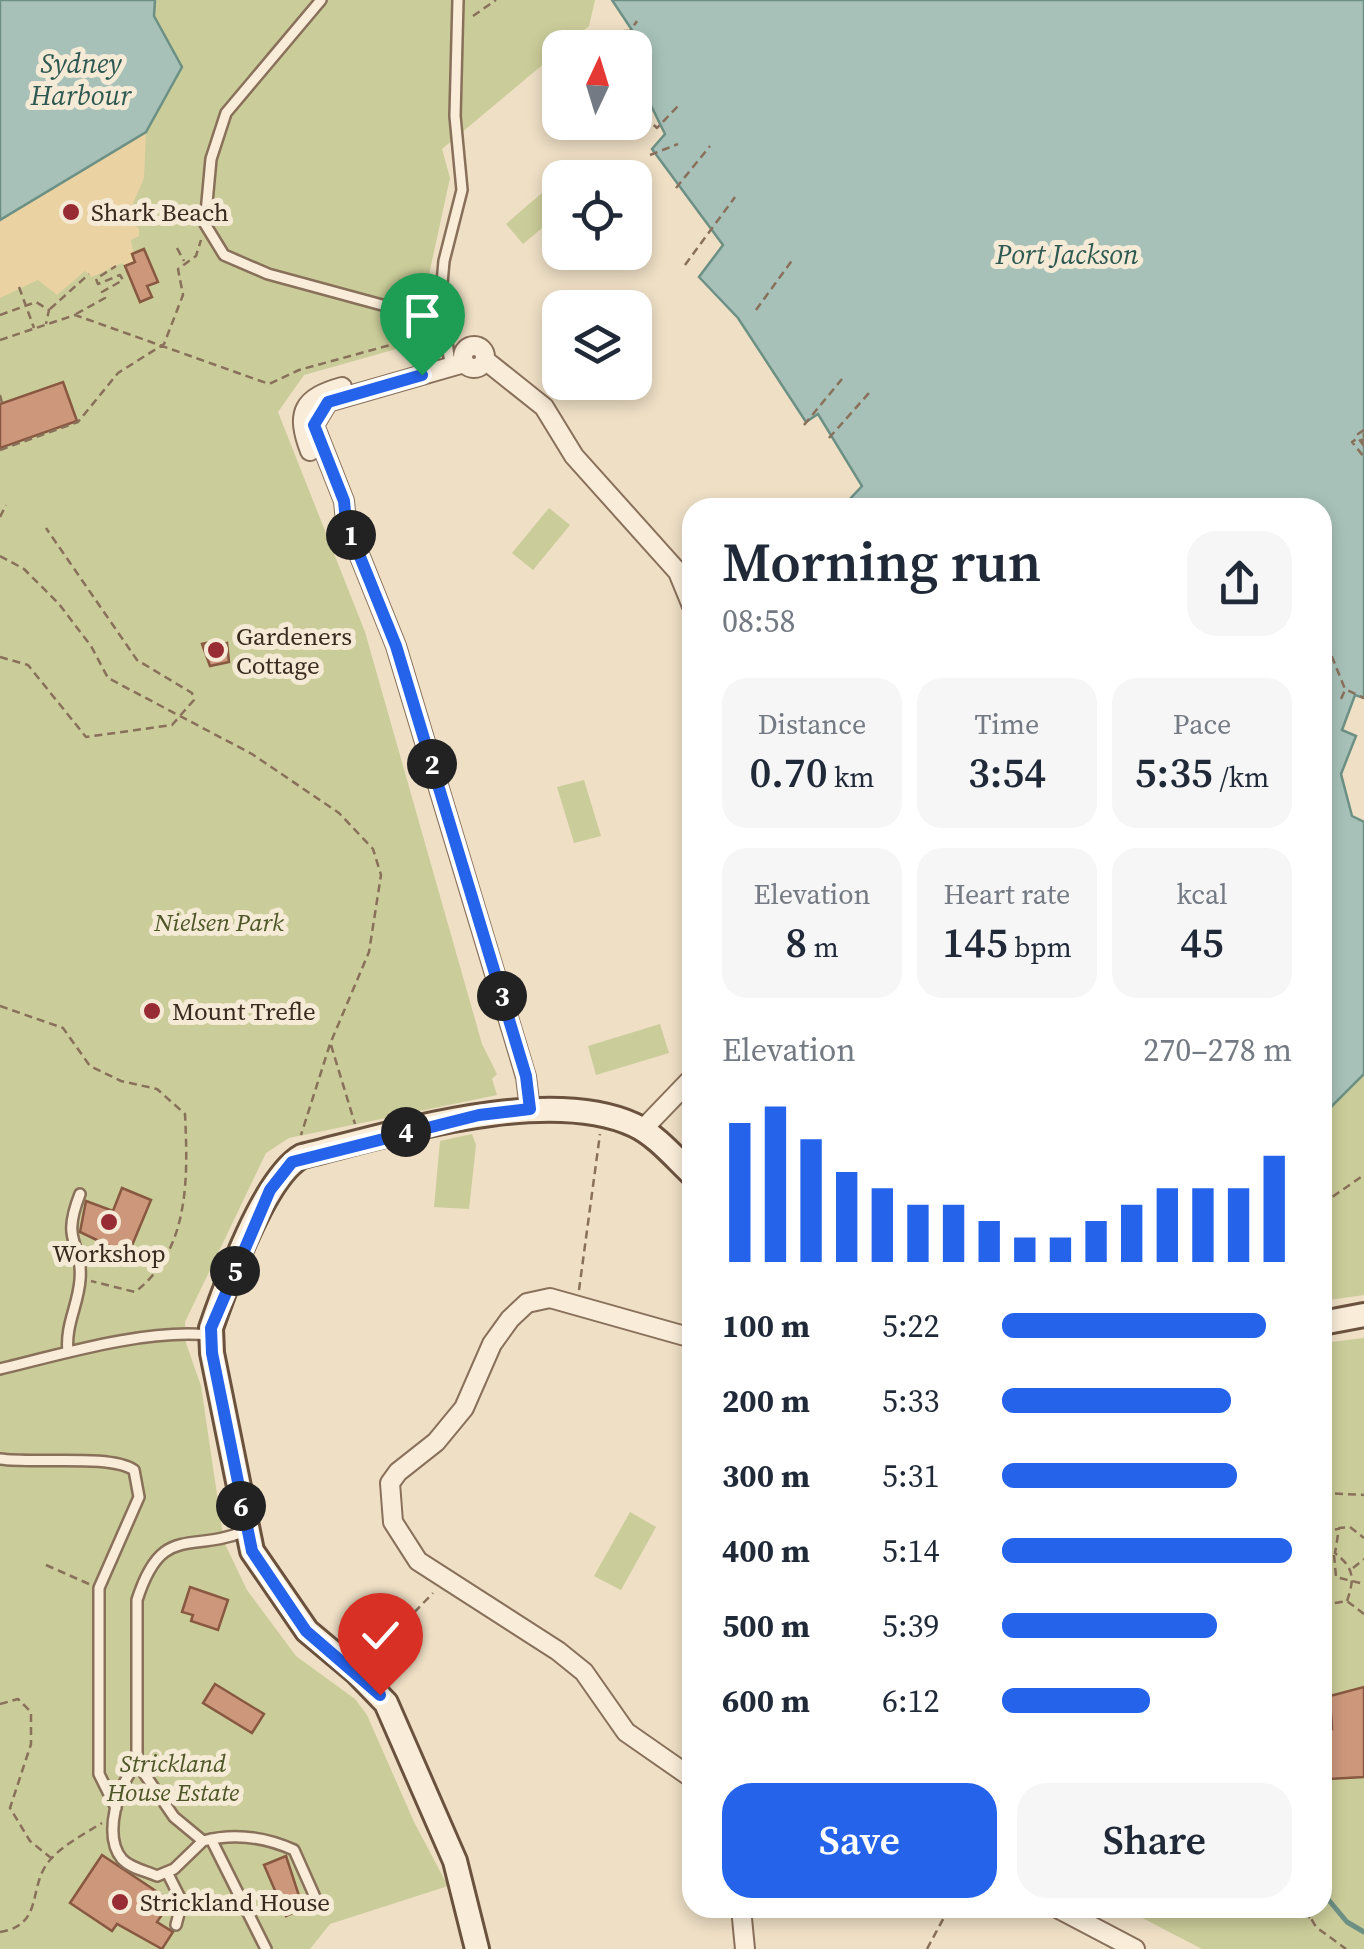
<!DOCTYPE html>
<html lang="en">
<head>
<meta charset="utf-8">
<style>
	body { margin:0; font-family:"Source Serif 4",serif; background:#f6f6f7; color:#1f2937; height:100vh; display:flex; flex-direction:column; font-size:38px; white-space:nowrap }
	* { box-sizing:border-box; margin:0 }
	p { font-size:32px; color:#747a83 }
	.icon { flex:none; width:55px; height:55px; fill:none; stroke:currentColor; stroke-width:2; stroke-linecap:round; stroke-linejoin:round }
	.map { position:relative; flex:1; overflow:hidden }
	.side { position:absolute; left:682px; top:498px; width:650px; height:1420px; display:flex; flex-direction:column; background:#fff; border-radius:30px; box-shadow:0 5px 15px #0003 }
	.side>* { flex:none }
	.needle { width:65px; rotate:4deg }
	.buttons { position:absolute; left:542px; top:30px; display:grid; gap:20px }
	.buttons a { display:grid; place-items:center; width:110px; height:110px; border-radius:20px; background:#fff; box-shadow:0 5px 15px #0003; font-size:50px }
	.pin { position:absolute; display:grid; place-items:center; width:85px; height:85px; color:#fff; margin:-102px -42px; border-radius:50% 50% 50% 0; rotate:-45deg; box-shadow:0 0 10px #0007 }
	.pin .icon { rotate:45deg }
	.km { position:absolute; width:50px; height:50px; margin:-25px; border-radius:50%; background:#222; color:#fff; font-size:28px; line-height:50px; text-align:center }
	.round { display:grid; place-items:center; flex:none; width:105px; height:105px; border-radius:30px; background:#f6f6f7 }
	.head { display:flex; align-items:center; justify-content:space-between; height:170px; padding:0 40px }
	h1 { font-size:55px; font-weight:600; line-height:75px }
	.figures { display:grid; grid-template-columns:repeat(3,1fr); gap:15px; height:170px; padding:10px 40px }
	.figures div { display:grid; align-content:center; border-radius:25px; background:#f6f6f7; text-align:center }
	.figures b { font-size:42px; font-weight:600 }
	.figures small { font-size:28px; font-weight:400 }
	.figures p { font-size:28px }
	.chart { height:280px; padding:20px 40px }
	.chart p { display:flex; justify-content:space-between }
	.chart svg { width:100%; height:180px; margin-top:10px; stroke:#2563eb; stroke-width:6 }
	.cta { display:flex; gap:20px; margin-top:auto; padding:20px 40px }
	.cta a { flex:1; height:115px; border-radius:30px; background:#2563eb; color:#fff; font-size:40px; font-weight:600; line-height:115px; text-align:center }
	.cta a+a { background:#f6f6f7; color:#1f2937 }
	ul { padding:0 40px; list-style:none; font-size:32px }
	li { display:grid; grid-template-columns:160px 120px 1fr; align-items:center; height:75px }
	li i { height:25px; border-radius:12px; background:#2563eb }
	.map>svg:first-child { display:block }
</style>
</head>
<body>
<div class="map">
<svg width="1364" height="1949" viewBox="0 0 1364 1949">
	<rect width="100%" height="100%" fill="#eedfc5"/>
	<path fill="#cacc99" d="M 155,0 L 595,0 L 589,26 L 442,149 L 450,178 L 414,344 L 304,375 L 278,412 L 365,632 L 482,1044 L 497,1074 L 492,1079 L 497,1095 L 289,1138 L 266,1153 L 185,1322 L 186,1343 L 201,1386 L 224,1542 L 247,1590 L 296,1656 L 355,1699 L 367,1715 L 414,1822 L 448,1886 L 330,1924 L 310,1949 L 0,1949 L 0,220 L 146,132 L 182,67 L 154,16 Z
		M 550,186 L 560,198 L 560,213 L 523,244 L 506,224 Z
		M 549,508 L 570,525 L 533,570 L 512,553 Z
		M 584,780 L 601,836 L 574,843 L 557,787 Z
		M 660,1024 L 669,1053 L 596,1075 L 588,1046 Z
		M 1364,1074 L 1364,1295 L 1323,1301 L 1322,1115 Z
		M 472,1134 L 476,1145 L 469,1209 L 434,1207 L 440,1141 Z
		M 1364,1338 L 1364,1949 L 1202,1949 L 1123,1908 L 1322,1908 L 1323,1343 Z
		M 630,1512 L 656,1527 L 621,1590 L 594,1576 Z"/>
	<path fill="#ead2a3" d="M 146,132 L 144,178 L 127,218 L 139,229 L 139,236 L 131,240 L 135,262 L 125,266 L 122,263 L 92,277 L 85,271 L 57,295 L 38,280 L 0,298 L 0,220 Z"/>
	<path fill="#a7c1b8" stroke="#6d9085" stroke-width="2.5" d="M 0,0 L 155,0 L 154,16 L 182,67 L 146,132 L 0,220 Z
		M 612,0 L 1364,0 L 1364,698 L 1355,695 L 1342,730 L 1356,736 L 1341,774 L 1352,816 L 1364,822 L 1364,1074 L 1323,1115 L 1322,508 L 852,507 L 849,500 L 862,486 L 818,414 L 806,422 L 738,318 L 699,277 L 723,245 L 652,149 L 665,134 L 635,73 L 635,48 L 626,47 L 634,33 Z"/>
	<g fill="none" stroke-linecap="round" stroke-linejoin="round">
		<path stroke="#6d9085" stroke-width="5" d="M 1322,1892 L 1347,1922 L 1364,1932"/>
	</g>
	<path fill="#cc977b" stroke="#885841" stroke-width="2.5" d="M 144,249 L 158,282 L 147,286 L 152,297 L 140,302 L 125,266 L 135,262 L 132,254 Z
		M 63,382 L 77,421 L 0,448 L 0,404 Z
		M 215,641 L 216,645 L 227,643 L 229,662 L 210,666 L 202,644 Z
		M 122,1188 L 151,1200 L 128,1255 L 80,1232 L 86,1201 L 113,1211 Z
		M 190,1587 L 228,1600 L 218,1630 L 191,1621 L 193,1615 L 182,1612 Z
		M 215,1684 L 264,1714 L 252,1733 L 203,1703 Z
		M 1364,1687 L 1364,1777 L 1329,1779 L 1322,1729 L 1332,1729 L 1330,1696 Z
		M 102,1855 L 171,1901 L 157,1922 L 173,1932 L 162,1949 L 117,1924 L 112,1931 L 70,1903 Z
		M 286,1856 L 303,1908 L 286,1916 L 264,1865 Z"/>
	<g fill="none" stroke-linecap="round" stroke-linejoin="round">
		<defs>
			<path id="lane" d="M 321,0 L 226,113 L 211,159 L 205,224 L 224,255 L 268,274 L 441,321
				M 449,357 L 441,294 L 444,261 L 462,190 L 455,116 L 458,0
				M 68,1352 C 65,1325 78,1306 80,1280 C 83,1240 60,1245 80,1194
				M 0,1369 C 62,1354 145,1329 208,1335
				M 0,1459 C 35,1464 110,1454 134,1470 L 139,1497 L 99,1588 L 99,1774 L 116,1808
				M 137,1763 C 119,1783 102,1835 122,1859 C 130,1868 146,1871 157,1876 L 174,1869 L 203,1841 L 174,1817 L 137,1763 L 137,1600 C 162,1522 190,1554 245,1531
				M 211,1839 L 266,1949
				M 203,1841 C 233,1833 265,1837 294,1850 L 315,1897
				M 167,1872 L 182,1902 L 176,1925"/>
			<path id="street" d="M463 357a11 11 0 1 1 22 0a11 11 0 1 1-22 0Z
				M 485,360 L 544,407 L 574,456 L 678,572 L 692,606
				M 464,363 L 328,402 L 314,425 L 344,501 L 346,522 L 396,646 L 526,1077 L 530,1109
				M 310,451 C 295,412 303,398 342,387
				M 642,1130 L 692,1078
				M 692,1338 L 550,1298 L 527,1303 L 510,1319 L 492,1344 L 464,1408 L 436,1442 L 398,1472 L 390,1483 L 393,1522 L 418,1561 L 558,1651 L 584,1672 L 626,1732 L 692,1778
				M 741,1908 L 745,1949
				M 1057,1908 L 1135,1949"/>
			<path id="secondary" d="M 1322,1323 L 1364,1315
				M 477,1949 L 455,1861 L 386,1703 L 356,1672 L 307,1631 L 252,1551 L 212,1353 L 211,1328 C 226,1285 264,1177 302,1156 C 392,1134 546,1085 634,1125 C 656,1135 675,1158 692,1174"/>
		</defs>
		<use href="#lane" stroke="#89705b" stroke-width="14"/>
		<use href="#street" stroke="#89705b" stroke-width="22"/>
		<use href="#secondary" stroke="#6b523e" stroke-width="28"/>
		<path stroke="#89705b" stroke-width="2.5" stroke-dasharray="8 5" stroke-linecap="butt" d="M 473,16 L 496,0
			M 624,31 L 630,31 L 637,21
			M 635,119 L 641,113 L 657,128 L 678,106
			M 624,130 L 631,122
			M 650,155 L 678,144
			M 676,188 L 710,146
			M 177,248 L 184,261
			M 685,265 L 735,197
			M 19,287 L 34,328
			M 50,309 L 89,274
			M 756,310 L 793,259
			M 76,314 L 105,298 L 102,292 L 123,280 L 120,275 L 98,284 L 96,279 L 116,266
			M 0,315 L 36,302 L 49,310 L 46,324
			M 0,340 L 75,315 L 269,384 L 299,370 L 434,333
			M 0,395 L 2,403
			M 804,425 L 842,379
			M 1364,430 L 1358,434 L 1364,442
			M 1364,433 L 1364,437
			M 829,438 L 869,393
			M 1364,446 L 1358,438 L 1352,442 L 1364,457
			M 0,450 L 78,422 L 118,373 L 164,344 L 183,295 L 178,269 L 196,256 L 201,240
			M 896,508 L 917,498
			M 0,517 L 6,505
			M 0,556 L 24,569 L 59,604 L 91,646 L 108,678 L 252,754 L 339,813 L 373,849 L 381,875 L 369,952 L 330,1044 L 301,1135
			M 1322,632 L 1345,689 L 1364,698
			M 0,657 L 28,665 L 86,737 L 172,725 L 194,700 L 192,693 L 137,660 L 46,528
			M 1341,699 L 1345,690
			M 0,1006 L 63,1028 L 90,1066 L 121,1081 L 157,1089 L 185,1114 C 188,1177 190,1250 135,1292 L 91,1281
			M 331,1045 L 355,1124
			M 1322,1204 L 1364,1175
			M 579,1290 L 600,1134
			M 1322,1493 L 1364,1495
			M 1322,1531 L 1338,1529
			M 1334,1555 L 1336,1577 L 1364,1584
			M 46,1565 L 89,1584
			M 1353,1568 L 1364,1559
			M 1347,1601 C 1355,1578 1354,1568 1335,1553 L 1339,1528 L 1350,1527 L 1364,1538
			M 1322,1605 L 1347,1601 L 1364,1614
			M 369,1659 L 433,1593
			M 0,1704 L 18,1699 L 31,1712 L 31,1744 L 10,1808 L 30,1841 L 51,1858
			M 1322,1716 L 1331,1717
			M 1297,1908 L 1310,1918
			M 1305,1908 L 1316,1927 L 1346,1949
			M 0,1932 C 45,1925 27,1886 50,1860 C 63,1845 84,1834 102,1823
			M 927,1949 L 949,1908"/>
		<use href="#lane" stroke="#f9edd9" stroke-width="9"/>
		<use href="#street" stroke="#f9edd9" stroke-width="18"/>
		<use href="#secondary" stroke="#f9edd9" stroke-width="22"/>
	</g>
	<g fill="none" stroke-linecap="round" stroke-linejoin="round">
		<defs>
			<path id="route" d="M 380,1695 L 306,1631 L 252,1551 L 212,1353 L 211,1328 L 270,1190 L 292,1162 L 479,1115 L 530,1109 L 526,1076 L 396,646 L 346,522 L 344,501 L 314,425 L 328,402 L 422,375"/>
		</defs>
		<use href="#route" stroke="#fff" stroke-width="20"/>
		<use href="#route" stroke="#2563eb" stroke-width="12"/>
	</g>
	<g fill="#982c34" stroke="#f5ead5" stroke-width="4">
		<circle cx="71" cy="212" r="10"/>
		<circle cx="216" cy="650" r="10"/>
		<circle cx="152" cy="1011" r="10"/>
		<circle cx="109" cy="1222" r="10"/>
		<circle cx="120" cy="1902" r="10"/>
	</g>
	<g text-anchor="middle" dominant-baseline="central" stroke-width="10" stroke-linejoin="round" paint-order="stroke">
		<g font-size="25" fill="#392a1f" stroke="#f5ead5" text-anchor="start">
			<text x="91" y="212">Shark Beach</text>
			<text x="236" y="636">Gardeners<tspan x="236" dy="29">Cottage</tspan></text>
			<text x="172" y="1011">Mount Trefle</text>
			<text x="109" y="1253" text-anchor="middle">Workshop</text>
			<text x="140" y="1902">Strickland House</text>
		</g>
		<g font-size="25" font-style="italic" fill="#4d5626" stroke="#f5ead5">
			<text x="219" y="922">Nielsen Park</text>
			<text x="173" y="1763">Strickland<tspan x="173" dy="29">House Estate</tspan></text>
		</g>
		<g font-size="28" font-style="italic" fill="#2e5953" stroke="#f5ead5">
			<text x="81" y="63">Sydney<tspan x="81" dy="32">Harbour</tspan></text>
			<text x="1067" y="254">Port Jackson</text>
		</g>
	</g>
</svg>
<div class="buttons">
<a><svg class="needle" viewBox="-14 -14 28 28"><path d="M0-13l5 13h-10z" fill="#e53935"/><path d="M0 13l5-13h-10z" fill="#747a83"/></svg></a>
<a><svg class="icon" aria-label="locate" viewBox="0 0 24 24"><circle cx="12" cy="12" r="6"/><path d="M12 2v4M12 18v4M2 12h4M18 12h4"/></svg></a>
<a><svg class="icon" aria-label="layers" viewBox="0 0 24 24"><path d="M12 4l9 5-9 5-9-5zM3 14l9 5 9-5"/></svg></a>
</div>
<div class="pin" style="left:422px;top:375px;background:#1e9e55"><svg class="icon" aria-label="arrive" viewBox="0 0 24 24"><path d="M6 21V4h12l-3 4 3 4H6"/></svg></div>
<div class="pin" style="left:380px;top:1695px;background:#d93025"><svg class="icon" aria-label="check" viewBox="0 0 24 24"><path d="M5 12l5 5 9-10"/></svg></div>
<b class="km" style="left:351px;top:535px">1</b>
<b class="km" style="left:432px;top:764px">2</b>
<b class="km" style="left:502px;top:996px">3</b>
<b class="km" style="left:406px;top:1132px">4</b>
<b class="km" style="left:235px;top:1271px">5</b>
<b class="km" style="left:241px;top:1506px">6</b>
<section class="side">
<div class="head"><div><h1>Morning run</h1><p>08:58</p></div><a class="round"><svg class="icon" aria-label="share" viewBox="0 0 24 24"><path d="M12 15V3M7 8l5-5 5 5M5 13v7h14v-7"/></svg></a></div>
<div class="figures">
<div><p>Distance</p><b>0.70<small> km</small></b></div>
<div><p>Time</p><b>3:54</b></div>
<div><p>Pace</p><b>5:35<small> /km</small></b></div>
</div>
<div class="figures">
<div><p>Elevation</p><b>8<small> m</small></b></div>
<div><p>Heart rate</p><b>145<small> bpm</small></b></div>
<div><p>kcal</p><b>45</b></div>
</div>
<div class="chart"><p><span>Elevation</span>270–278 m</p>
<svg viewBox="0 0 160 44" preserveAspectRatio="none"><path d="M5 44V10M15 44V6M25 44V14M35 44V22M45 44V26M55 44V30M65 44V30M75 44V34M85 44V38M95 44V38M105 44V34M115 44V30M125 44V26M135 44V26M145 44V26M155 44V18"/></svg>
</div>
<ul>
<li><b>100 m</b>5:22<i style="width:91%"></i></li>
<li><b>200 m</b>5:33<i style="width:79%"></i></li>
<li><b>300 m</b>5:31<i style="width:81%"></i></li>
<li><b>400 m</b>5:14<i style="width:100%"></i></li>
<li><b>500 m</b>5:39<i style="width:74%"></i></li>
<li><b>600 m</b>6:12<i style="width:51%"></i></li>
</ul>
<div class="cta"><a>Save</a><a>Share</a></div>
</section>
</div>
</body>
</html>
